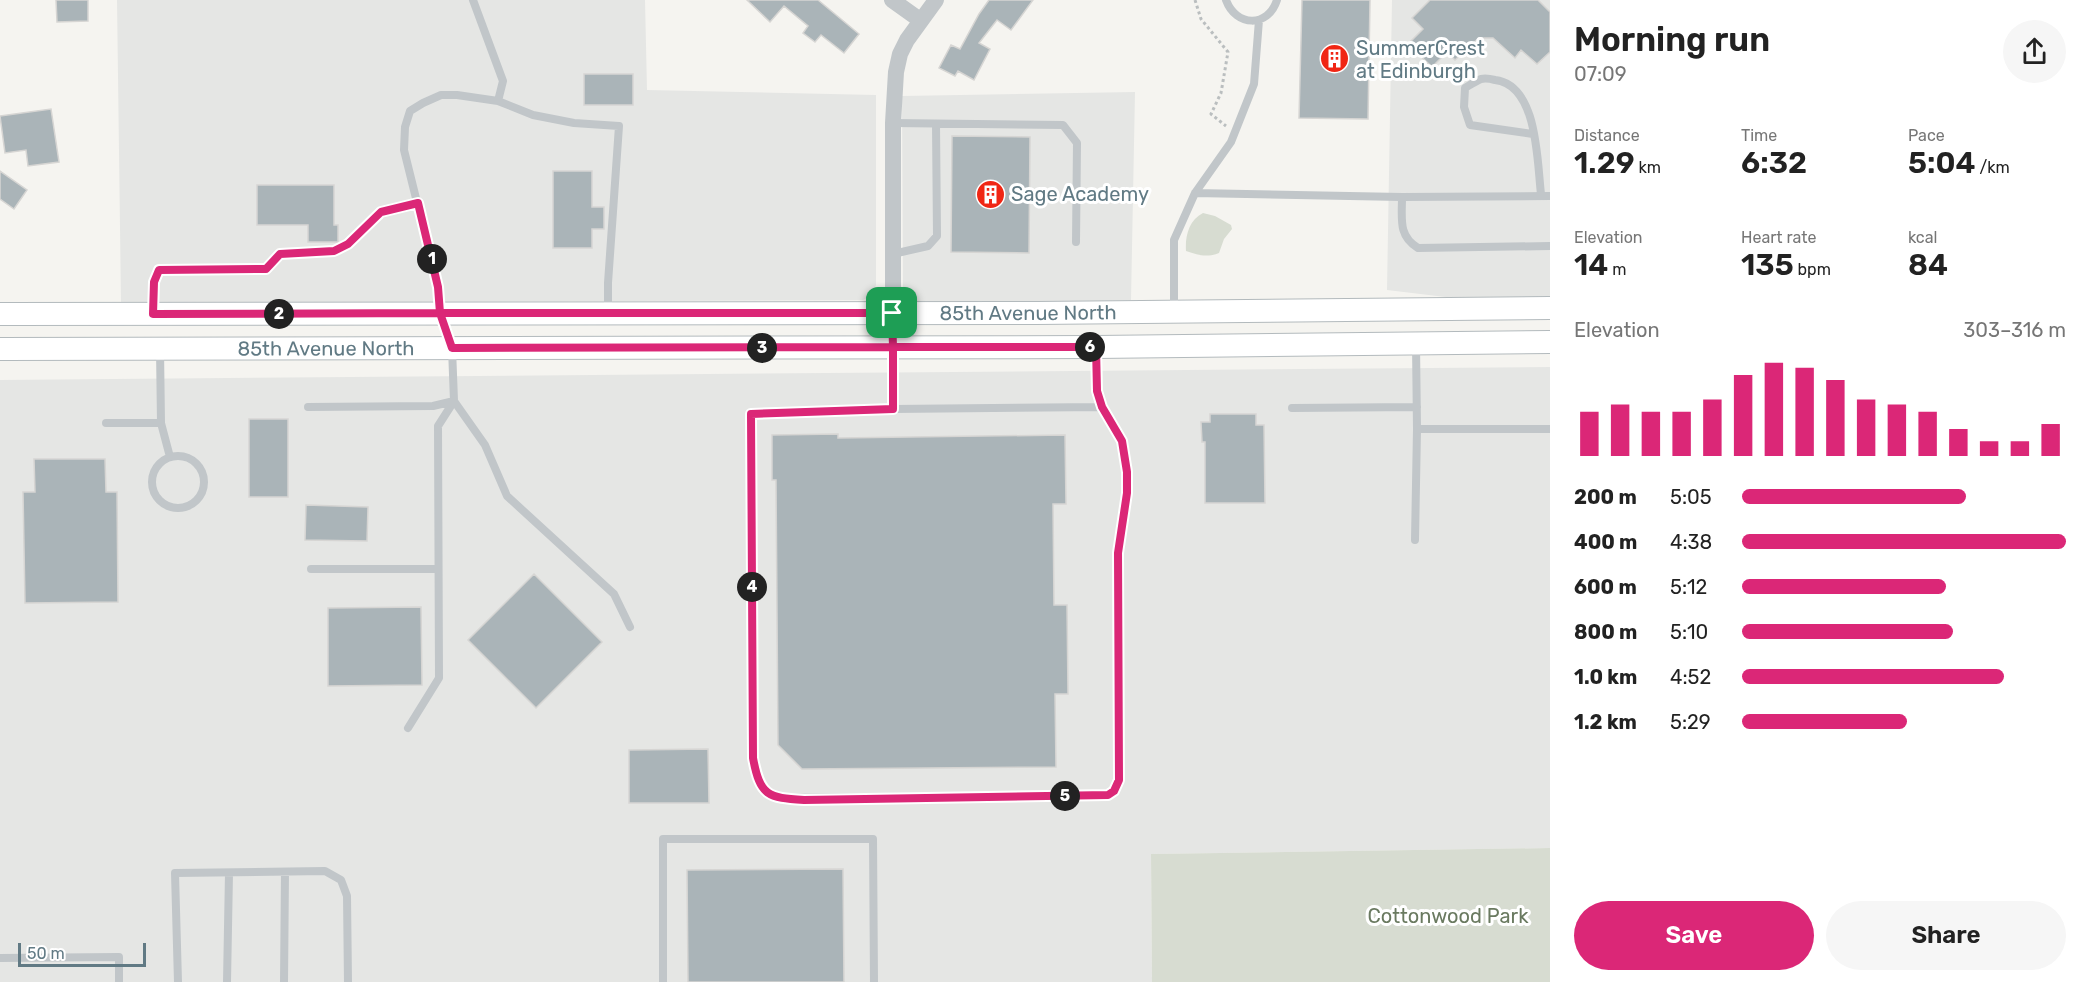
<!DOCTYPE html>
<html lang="en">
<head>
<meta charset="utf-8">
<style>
	body { margin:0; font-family:Rubik,sans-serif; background:#f6f6f6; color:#222; height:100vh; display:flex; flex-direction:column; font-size:22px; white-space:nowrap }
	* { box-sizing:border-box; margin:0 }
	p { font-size:20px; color:#767676 }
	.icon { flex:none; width:33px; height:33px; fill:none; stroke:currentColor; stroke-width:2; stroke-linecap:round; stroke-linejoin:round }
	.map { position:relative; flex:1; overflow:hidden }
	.side { display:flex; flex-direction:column; background:#fff; width:540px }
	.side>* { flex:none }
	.scale { position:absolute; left:18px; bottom:15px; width:128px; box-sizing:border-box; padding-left:6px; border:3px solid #617a84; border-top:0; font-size:16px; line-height:21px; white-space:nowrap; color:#617a84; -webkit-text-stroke:4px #fff; paint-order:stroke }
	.pin { position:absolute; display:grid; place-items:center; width:51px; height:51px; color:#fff; margin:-26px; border-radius:12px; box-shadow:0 3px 9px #0006 }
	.km { position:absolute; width:30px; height:30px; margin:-15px; border-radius:50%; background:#222; color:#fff; font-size:16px; line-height:30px; text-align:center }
	.round { display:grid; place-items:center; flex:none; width:63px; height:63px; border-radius:32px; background:#f6f6f6 }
	.summary { display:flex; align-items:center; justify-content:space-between; height:102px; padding:0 24px }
	h1 { font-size:33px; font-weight:600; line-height:45px }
	.stats { display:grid; grid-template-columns:repeat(3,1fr); gap:9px; height:102px; padding:6px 24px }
	.stats div { display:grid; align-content:center }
	.stats b { font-size:30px; font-weight:600 }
	.stats small { font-size:16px; font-weight:400 }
	.stats p { font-size:16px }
	.chart { height:168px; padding:12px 24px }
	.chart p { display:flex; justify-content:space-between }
	.chart svg { width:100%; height:108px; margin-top:6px; stroke:#db2777; stroke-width:6 }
	.button { display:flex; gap:12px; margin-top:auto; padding:12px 24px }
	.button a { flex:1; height:69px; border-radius:36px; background:#db2777; color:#fff; font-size:24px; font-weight:600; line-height:69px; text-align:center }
	.button a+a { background:#f6f6f6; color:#222 }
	ul { padding:0 24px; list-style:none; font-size:20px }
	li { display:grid; grid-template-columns:96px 72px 1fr; align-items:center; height:45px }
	li i { height:15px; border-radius:8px; background:#db2777 }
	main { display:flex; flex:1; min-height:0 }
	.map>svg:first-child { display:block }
</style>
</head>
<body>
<main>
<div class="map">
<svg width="1550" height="982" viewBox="0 0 1550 982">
	<rect width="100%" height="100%" fill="#f5f4f0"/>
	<path fill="#e5e6e4" d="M 117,0 L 645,0 L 647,90 L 876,95 L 876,285 L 871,296 L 863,300 L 121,303 Z
		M 1392,0 L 1550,0 L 1550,299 L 1462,299 L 1387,290 Z
		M 1135,92 L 1131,300 L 925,307 L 911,303 L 903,288 L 902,96 Z
		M 1550,367 L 1550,848 L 1151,854 L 1152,982 L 0,982 L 0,380 Z"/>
	<path fill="#d7dcd1" d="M 1203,213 L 1215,216 L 1231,225 L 1232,229 L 1224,239 L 1219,253 C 1207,258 1198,255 1186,251 C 1185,236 1189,220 1203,213 Z
		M 1550,848 L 1550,982 L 1152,982 L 1151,854 Z"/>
	<path fill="#aab4b8" stroke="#d6d5d3" stroke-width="1.5" d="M 56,0 L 88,0 L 88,21 L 57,22 Z
		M 747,0 L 818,0 L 859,34 L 844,53 L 821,35 L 815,42 L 803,33 L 808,26 L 784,6 L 770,22 Z
		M 989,0 L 1033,0 L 1011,30 L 997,20 L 979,43 L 990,49 L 974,80 L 958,71 L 955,76 L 939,68 L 951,45 L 960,49 L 979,14 Z
		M 1302,0 L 1370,0 L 1368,119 L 1299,118 Z
		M 1430,0 L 1538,0 L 1550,12 L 1550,52 L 1537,64 L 1521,50 L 1515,58 L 1493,38 L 1479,38 L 1455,60 L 1447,52 L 1432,67 L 1408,44 L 1423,29 L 1412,18 Z
		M 584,74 L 633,74 L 633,105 L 584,105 Z
		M 51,109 L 59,162 L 28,166 L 26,150 L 5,153 L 0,116 Z
		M 952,136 L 1030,137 L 1029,253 L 951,252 Z
		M 0,171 L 27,190 L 14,209 L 0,199 Z
		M 553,171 L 592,171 L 592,207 L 604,207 L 604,229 L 592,229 L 592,248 L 553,248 Z
		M 257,185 L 334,185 L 334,225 L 338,225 L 338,242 L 308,242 L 308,225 L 257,225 Z
		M 1210,414 L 1256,414 L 1256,425 L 1264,425 L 1265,503 L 1205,503 L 1205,442 L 1202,442 L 1201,422 L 1210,422 Z
		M 249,419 L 288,419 L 288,497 L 249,497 Z
		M 838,434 L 838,438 L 1065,435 L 1066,504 L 1053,504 L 1054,605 L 1067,605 L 1068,694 L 1055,694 L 1056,767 L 802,769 L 778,745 L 776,480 L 772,480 L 772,435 Z
		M 34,459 L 105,459 L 106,492 L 117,492 L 118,602 L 25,603 L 23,492 L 35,492 Z
		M 306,505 L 368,507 L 367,541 L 305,540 Z
		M 534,574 L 602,642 L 536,708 L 468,640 Z
		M 421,607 L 422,685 L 328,686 L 328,608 Z
		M 708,749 L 709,803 L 629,803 L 629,750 Z
		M 843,869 L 844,982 L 688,982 L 687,870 Z"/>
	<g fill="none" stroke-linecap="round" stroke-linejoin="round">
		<defs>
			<g id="secondary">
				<path id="s1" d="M 0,314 L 1037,313 L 1550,308"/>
				<path id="s2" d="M 0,349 L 1096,347 L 1550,342"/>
			</g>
		</defs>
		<use href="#secondary" stroke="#b3babd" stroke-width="24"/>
		<path stroke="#babebf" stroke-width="3" stroke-dasharray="3 3" stroke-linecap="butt" d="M 1195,0 L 1201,19 L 1228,52 L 1221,93 L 1211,114 L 1226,126"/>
		<path stroke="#c1c6c9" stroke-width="8" d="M 473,0 L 503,81 L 498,101
			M 1226,0 C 1236,27 1268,28 1277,0
			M 893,123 L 1063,125 L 1077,143 L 1076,242
			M 1533,134 L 1470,125 L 1464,107 L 1465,88 C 1470,85 1476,81 1481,79 C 1486,78 1491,79 1495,80 C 1538,85 1537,161 1541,194
			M 1195,193 L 1402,197 L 1550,196
			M 1402,197 C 1402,219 1398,236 1418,248 L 1550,246
			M 893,254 L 928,246 L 937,236 L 936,124
			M 1174,312 L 1174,240 L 1195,193 L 1231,142 L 1254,84 L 1259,20
			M 153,313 L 154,282 L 159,270 L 265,269 L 280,254 L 334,251 L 348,244 L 381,212 L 418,203
			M 608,313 L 608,283 L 619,126 L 574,123 L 533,115 L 498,101 L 457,95 L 441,95 L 423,103 L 410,111 L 405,127 L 404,150 L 438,287 L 440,313 L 452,348 L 454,401 L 485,445 L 507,496 L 614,594 L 630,627
			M 1416,344 L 1417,429 L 1550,429
			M 893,348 L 893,409 L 751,414 L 753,758 C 757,778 760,791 780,798 L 1108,795 L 1115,791 L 1119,780 L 1118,553 L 1127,493 L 1127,473 L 1122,441 L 1102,407 L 1097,391 L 1096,347
			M 308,407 L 433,406 L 454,401
			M 1292,408 L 1417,407
			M 893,409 L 1102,407
			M 106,423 L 161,423 L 160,349
			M 161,423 L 170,457
			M152 482a26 26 0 1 1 52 0a26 26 0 1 1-52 0Z
			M 1415,540 L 1417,429
			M 311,569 L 438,569
			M 408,728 L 439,678 L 438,426 L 454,401
			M 0,958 L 119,957 L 119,982
			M 178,982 L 175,873 L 325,871 L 341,880 L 347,896 L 348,982
			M 227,982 L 229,873
			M 284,982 L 285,872
			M 663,982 L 663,839 L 873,839 L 874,982"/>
		<path stroke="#c1c6c9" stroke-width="16" d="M 892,0 L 920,20
			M 893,347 L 893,123 L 896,72 L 900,54 L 907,40 L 936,0"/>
		<use href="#secondary" stroke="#fff" stroke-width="22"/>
	</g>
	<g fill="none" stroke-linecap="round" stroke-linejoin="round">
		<defs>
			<path id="route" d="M 892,313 L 440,313 L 438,287 L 418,203 L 381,212 L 348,244 L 334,251 L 280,254 L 266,269 L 159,270 L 154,282 L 153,314 L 440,313 L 452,348 L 893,347 L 893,409 L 751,414 L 753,758 C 760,796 768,798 804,800 L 1108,795 L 1114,791 L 1119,780 L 1118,553 L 1127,493 L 1127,472 L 1122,441 L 1102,407 L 1097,391 L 1096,347 L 893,347 L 892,313"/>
		</defs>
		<use href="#route" stroke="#fff" stroke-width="12"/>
		<use href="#route" stroke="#db2777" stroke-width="8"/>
	</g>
	<defs>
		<symbol id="building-disc" viewBox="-11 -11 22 22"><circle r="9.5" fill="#f02614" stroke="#fff"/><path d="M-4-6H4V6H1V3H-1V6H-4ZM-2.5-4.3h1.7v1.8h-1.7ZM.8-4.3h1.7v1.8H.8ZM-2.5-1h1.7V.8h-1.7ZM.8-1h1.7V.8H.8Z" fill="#fff"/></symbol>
	</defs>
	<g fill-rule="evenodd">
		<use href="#building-disc" x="1318" y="42" width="33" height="33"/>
		<use href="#building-disc" x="974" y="178" width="33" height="33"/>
	</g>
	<g text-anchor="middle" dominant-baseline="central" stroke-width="6" stroke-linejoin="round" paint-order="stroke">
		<g font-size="20" fill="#617a84" stroke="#fff" text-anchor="start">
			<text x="1356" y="48">SummerCrest<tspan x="1356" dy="23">at Edinburgh</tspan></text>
			<text x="1011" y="194">Sage Academy</text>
		</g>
		<g font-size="20" fill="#617a84" stroke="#fff">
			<text stroke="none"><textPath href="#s1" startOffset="1028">85th Avenue North</textPath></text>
			<text stroke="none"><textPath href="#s2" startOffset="326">85th Avenue North</textPath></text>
		</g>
		<g font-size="20" fill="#6a7a60" stroke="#fff">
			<text x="1448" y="916">Cottonwood Park</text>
		</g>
	</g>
</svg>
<div class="scale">50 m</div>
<div class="pin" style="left:892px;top:313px;background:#1e9e55"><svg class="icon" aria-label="arrive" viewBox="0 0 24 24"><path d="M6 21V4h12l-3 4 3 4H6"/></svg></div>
<b class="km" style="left:432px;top:259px">1</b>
<b class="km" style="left:279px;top:314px">2</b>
<b class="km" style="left:762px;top:348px">3</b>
<b class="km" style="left:752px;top:587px">4</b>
<b class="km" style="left:1065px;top:796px">5</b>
<b class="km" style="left:1090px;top:347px">6</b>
</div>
<section class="side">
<div class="summary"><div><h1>Morning run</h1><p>07:09</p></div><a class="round"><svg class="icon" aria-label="share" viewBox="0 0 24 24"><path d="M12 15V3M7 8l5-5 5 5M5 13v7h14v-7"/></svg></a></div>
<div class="stats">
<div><p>Distance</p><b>1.29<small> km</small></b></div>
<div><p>Time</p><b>6:32</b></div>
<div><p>Pace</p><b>5:04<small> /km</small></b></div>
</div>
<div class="stats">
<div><p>Elevation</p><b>14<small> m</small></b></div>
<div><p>Heart rate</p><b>135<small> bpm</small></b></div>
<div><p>kcal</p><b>84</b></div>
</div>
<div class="chart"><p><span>Elevation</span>303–316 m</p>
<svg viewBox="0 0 160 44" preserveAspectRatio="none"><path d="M5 44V26M15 44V23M25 44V26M35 44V26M45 44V21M55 44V11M65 44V6M75 44V8M85 44V13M95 44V21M105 44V23M115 44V26M125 44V33M135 44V38M145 44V38M155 44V31"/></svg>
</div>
<ul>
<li><b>200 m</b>5:05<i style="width:69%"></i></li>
<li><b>400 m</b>4:38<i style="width:100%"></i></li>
<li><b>600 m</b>5:12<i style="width:63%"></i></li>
<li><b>800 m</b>5:10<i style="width:65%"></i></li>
<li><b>1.0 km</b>4:52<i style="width:81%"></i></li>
<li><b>1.2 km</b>5:29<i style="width:51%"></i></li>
</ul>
<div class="button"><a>Save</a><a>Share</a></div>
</section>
</main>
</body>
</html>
